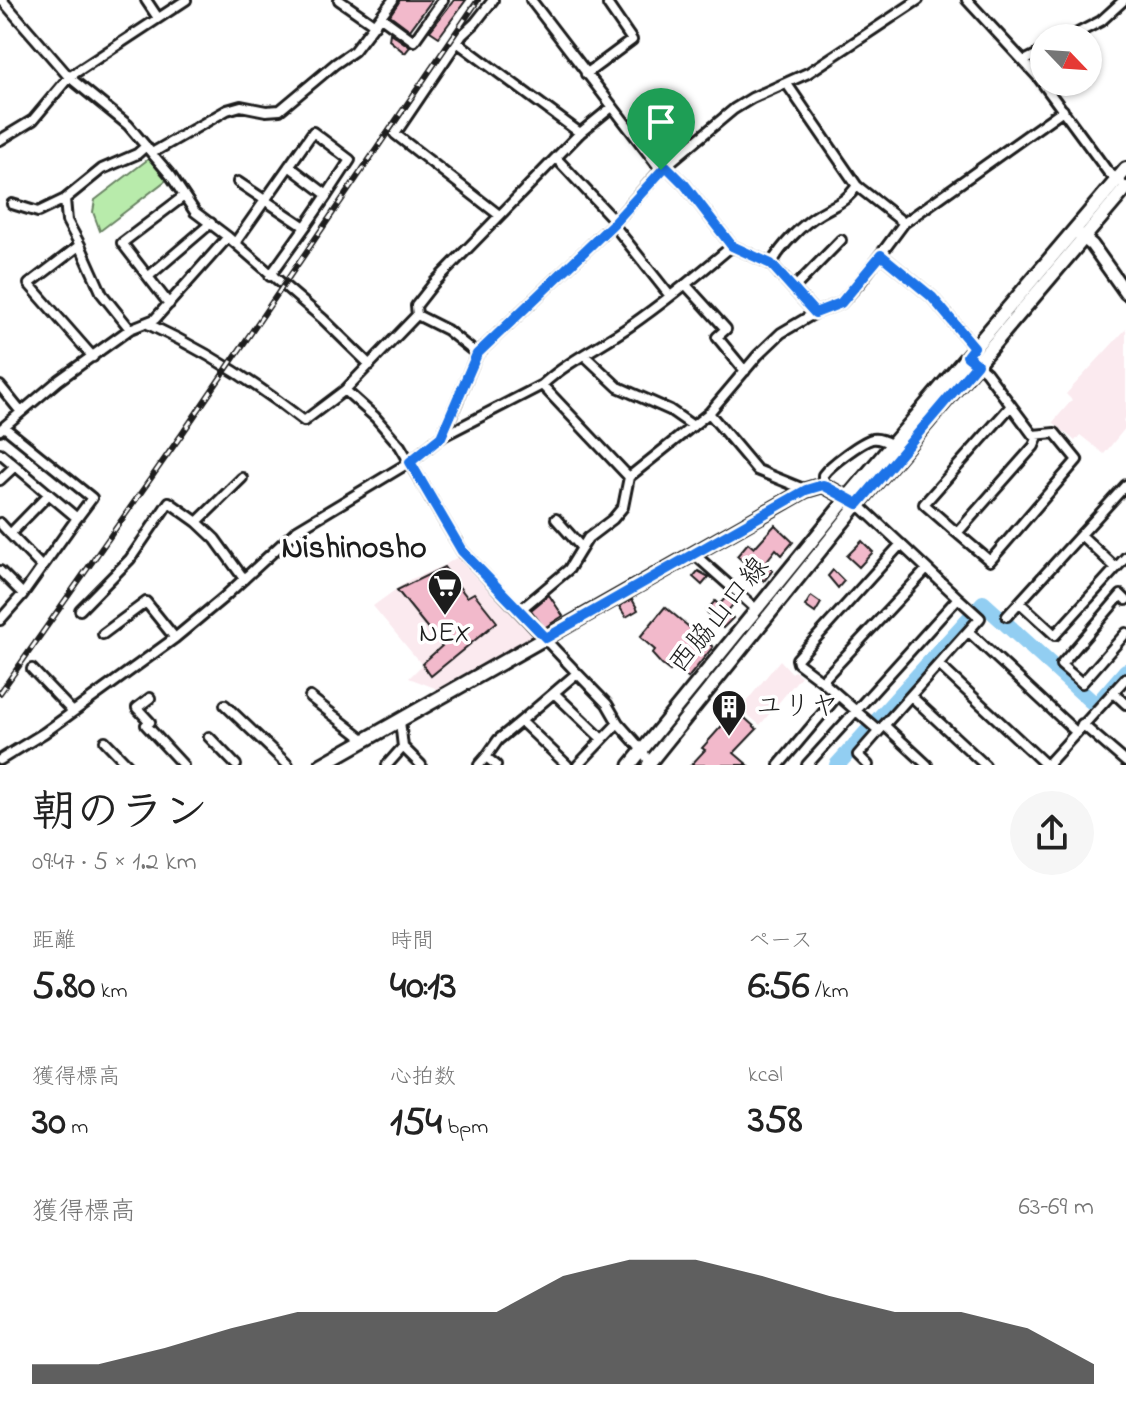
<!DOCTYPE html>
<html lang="ja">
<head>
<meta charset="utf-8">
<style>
	body { margin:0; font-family:"Indie Flower","Klee One",sans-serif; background:#f6f6f6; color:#222; height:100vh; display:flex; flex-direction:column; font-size:30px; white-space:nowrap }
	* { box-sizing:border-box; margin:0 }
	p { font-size:26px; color:#767676 }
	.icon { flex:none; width:44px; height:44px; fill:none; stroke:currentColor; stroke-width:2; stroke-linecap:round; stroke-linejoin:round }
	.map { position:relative; height:765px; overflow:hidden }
	.details { display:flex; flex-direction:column; background:#fff; flex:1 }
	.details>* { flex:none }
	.needle { width:52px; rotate:115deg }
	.buttons { position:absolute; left:1030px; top:24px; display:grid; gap:16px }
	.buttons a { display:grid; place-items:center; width:72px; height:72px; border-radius:50%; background:#fff; box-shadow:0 2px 6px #0004; font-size:40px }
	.pin { position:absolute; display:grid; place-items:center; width:68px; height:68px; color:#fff; margin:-82px -34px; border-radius:50% 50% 50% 0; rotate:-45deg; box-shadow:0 0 8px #0007 }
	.pin .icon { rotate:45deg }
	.round { display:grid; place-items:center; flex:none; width:84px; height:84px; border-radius:42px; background:#f6f6f6 }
	.headline { display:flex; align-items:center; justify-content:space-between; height:136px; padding:0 32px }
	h1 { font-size:44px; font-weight:700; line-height:60px }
	.metrics { display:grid; grid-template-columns:repeat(3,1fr); gap:12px; height:136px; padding:8px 32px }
	.metrics div { display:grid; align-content:center }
	.metrics b { font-size:40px; font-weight:700 }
	.metrics small { font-size:22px; font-weight:400 }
	.metrics p { font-size:22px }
	.chart { height:224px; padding:16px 32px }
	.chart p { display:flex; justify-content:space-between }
	.chart svg { width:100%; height:144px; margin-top:8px; fill:#1c1c1c; opacity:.7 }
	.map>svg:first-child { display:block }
</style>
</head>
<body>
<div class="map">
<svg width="1126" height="765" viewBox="0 0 1126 765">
	<rect width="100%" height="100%" fill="#fff"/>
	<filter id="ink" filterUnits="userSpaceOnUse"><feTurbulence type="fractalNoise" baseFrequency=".0125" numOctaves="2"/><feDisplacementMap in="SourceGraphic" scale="16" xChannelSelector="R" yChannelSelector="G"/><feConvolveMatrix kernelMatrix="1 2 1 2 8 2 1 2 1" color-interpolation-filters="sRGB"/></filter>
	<g filter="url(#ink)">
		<path fill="#fbeaef" d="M 1126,329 L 1126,417 L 1123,420 L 1126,427 L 1104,454 L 1080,435 L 1075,441 L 1053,422 L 1072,400 L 1066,394 Z
			M 461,555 L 533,629 L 533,637 L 437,692 L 435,688 L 409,678 L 422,665 L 373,606 L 409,580 L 443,566 Z
			M 780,660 L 792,673 L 794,671 L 801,676 L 760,725 L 737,706 L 742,699 L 746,702 Z"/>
		<path fill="#b8ebab" stroke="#6a8464" stroke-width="2" d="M 151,157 L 169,178 L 100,231 L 93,212 L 95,200 Z"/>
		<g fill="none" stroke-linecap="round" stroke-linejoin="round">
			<path stroke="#92cef2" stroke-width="16" d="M 837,765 L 983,603 L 1091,701 L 1095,703 L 1100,701 L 1126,671"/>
		</g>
		<path fill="#f2b9cb" stroke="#1c1c1c" stroke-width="2" d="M 400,0 L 432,0 L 410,30 L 390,15 Z
			M 454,0 L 466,0 L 439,37 L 430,31 Z
			M 390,33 L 410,47 L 405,53 L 389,40 Z
			M 775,525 L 793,542 L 782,555 L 776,549 L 765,563 L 773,570 L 764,581 L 737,556 L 748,543 L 754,548 Z
			M 862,541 L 873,552 L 859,567 L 847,556 Z
			M 444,567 L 467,597 L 474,593 L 497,622 L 431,676 L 422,664 L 442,646 L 397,590 Z
			M 833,570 L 844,581 L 838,588 L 828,576 Z
			M 698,571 L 709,577 L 702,585 L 693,577 Z
			M 549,595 L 563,616 L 544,628 L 531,610 Z
			M 728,595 L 735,602 L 727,612 L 733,618 L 723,628 L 706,611 L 715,601 L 719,605 Z
			M 811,596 L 821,603 L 815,613 L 805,606 Z
			M 632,599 L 638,610 L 626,617 L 619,606 Z
			M 665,607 L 713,647 L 688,678 L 674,666 L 670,671 L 662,665 L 652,654 L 655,650 L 640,637 Z
			M 736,710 L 757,729 L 734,753 L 748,765 L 691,765 L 705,750 L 702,748 Z"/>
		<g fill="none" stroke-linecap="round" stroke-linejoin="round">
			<defs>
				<path id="street" d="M 2,0 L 69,77 L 128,125 L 171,176 L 195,212 L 228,237 L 323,319 L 370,365
					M 146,0 L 158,18
					M 339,0 L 375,25
					M 493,0 L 475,23 L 462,35 L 395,134 L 499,215
					M 531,0 L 661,170
					M 967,0 L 1038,77 L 1108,172 L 1121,182
					M 381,17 L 414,41 L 443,0
					M 1068,38 L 1101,21 L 1124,0
					M 457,42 L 580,133
					M 1024,61 L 1044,51
					M 586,74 L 632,40 L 608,5
					M 787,84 L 857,186 L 904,223
					M 0,140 L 33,120 L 69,77 L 186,0
					M 152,153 L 227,110 L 241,106 L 266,111 L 280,110 L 335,64 L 354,51 L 393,0
					M 557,159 L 615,221
					M 289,166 L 327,195 L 305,227
					M 666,166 L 685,185 L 732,246 L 771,264 L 815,313
					M 238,182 L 305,227 L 270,276
					M 12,204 L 38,212 L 65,199
					M 613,224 L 670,296
					M 235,243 L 313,132 L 350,160 L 327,195
					M 80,245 L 67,221 L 65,199 L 102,169 L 137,154 L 146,146
					M 881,255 L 932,297 L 974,347
					M 771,264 C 782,245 802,224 821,213 C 838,203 845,202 857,186
					M 149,276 L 211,223
					M 686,285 L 726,329 L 717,337 L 745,371
					M 794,288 L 841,240
					M 169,304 L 122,243 L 184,196
					M 417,315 L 447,330 L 477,354 L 442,437
					M 148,324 C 204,350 256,383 304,421 L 345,390 L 417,315 L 416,306 L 434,283 L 580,133 L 612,107
					M 477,354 L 613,224 L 661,170 L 734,109 L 752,98 L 808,73 L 918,0
					M 584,355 L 618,387 L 670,410 L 693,426
					M 93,357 L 29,284 L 80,245 L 102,294 L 130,329
					M 542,385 L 629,477
					M 0,386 L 21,412
					M 345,390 L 375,417 L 400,446 L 462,551 L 577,673 L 521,721
					M 1010,407 L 924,504 L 957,533 L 1034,446 L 1038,436
					M 709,413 L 757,470 L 806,490
					M 4,427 L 92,498 L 77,518
					M 0,430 L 59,380 L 130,329 L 155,319 L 228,237
					M 0,453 L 77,518 L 23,594 L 0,620
					M 0,480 L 15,466
					M 823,485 L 823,475 C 830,465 861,442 872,439 C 879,438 885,441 891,444
					M 556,519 L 582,548
					M 197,522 L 215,539 L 244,579
					M 0,523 L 10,534
					M 957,533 L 990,561 L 1077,460 L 1055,433 L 1033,435 L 986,372 L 967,356
					M 1081,535 L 1116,568
					M 694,554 L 756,609
					M 42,567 L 10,534 L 49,494
					M 927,569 L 822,681 L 879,731 L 980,618 L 958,598
					M 0,571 L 23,594
					M 1126,600 L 1121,595 L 1061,665 L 1082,683 L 1126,633
					M 1020,603 L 1055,635 L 1126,557
					M 80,610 L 130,559 L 169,502 L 197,522 L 242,478
					M 519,611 L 569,569 L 588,538 L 613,519 L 623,507 L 629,477 L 709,413 L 758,355 L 781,333 L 815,313 L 841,303 L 861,281 L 904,223 L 1063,110
					M 1007,616 L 1126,485
					M 969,632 L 1076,732
					M 103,634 L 146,602 L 175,638
					M 939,665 L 1046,765
					M 32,669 L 72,711
					M 577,673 L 607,704 L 618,723 L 578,765
					M 822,681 L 798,663 L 797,659 L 901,544
					M 1113,692 L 1126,704
					M 554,693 L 602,739
					M 911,696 L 985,765
					M 310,697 L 365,740
					M 150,698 L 137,708 L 150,722 L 146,725 L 183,765
					M 225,705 L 288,765
					M 400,721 L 403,747 L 421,765
					M 618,723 L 642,750 L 651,765
					M 1082,724 L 1126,762
					M 884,725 L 927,765
					M 209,737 L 236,765
					M 105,741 L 128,765
					M 486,757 L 498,740 L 521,721 L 567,765
					M 0,760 L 44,733 L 175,638 L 222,599 L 297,530 L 410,462 L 441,437 L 542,385 C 568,361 601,346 630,326 C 666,301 699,274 732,246
					M 387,765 L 403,747
					M 479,765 L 486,757 L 496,765
					M 779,765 L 838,695
					M 807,765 L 958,598 L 858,504
					M 868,765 L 858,755 L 879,731
					M 1047,765 L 1126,678"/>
				<path id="secondary" d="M 1078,233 L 1092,245 L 1126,293
					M 630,765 L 848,497
					M 648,765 L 858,504"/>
				<path id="primary" d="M 848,497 L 1126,169
					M 321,765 L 806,490 L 823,485 L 858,504 L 1126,188"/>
			</defs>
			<use href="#street" stroke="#1c1c1c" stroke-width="14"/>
			<use href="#secondary" stroke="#1c1c1c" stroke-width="17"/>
			<use href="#primary" stroke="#1c1c1c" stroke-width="18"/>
			<use href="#street" stroke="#fff" stroke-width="8"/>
			<use href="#secondary" stroke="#fff" stroke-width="11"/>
			<use href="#primary" stroke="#fff" stroke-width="12"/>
			<defs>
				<path id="rail" d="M 0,693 L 182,434 L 478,0"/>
			</defs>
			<use href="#rail" stroke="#1c1c1c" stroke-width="6"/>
			<use href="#rail" stroke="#fff" stroke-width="3" stroke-dasharray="9" stroke-linecap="butt"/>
		</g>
	</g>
	<g fill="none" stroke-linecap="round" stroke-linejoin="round" filter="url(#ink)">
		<defs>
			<path id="route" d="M 666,166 L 685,185 L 732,246 L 771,264 L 815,313 L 841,303 L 881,255 L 932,297 L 974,347 L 967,356 L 977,364 L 858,504 L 823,485 L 806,490 L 546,638 L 462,551 L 410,462 L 441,437 L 477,354 L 613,224 Z"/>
		</defs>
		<use href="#route" stroke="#fff" stroke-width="16"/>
		<use href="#route" stroke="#1a73e8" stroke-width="10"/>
	</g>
	<defs>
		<symbol id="supermarket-pin" viewBox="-11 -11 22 30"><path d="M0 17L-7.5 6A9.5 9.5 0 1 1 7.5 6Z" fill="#1c1c1c" stroke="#fff"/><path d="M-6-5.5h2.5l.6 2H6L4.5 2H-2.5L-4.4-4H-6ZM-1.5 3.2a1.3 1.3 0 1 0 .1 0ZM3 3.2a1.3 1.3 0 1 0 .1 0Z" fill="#fff"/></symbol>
		<symbol id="building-pin" viewBox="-11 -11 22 30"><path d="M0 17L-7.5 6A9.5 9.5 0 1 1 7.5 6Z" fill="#1c1c1c" stroke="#fff"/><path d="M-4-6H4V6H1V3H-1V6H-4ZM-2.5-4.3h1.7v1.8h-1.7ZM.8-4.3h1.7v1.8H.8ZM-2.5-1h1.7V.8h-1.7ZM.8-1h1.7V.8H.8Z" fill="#fff"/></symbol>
	</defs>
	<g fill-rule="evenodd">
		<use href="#supermarket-pin" x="425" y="566" width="40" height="54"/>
		<use href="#building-pin" x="709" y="687" width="40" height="54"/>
	</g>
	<g text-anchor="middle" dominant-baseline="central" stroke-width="7" stroke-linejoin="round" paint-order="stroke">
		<g font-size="28" fill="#1c1c1c" stroke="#fff">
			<text transform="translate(720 616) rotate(-51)">西脇山口線</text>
		</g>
		<g font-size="28" fill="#1c1c1c" stroke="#fff">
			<text x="445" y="634">NEX</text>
			<text x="755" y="707" text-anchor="start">ユリヤ</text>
		</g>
		<g font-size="32" font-weight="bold" fill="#1c1c1c" stroke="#fff">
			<text x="354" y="549">Nishinosho</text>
		</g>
	</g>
</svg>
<div class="buttons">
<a><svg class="needle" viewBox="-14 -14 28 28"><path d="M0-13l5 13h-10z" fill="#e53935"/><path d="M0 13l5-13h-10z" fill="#767676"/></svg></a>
</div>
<div class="pin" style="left:661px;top:170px;background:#1e9e55"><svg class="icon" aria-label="arrive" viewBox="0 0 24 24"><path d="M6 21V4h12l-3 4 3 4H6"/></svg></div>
</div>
<section class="details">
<div class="headline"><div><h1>朝のラン</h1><p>09:47 · 5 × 1.2 km</p></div><a class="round"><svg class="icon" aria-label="share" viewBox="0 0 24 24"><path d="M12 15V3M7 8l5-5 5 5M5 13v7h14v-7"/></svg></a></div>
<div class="metrics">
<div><p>距離</p><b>5.80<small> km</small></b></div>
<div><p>時間</p><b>40:13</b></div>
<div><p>ペース</p><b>6:56<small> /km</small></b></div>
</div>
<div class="metrics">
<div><p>獲得標高</p><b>30<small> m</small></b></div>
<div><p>心拍数</p><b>154<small> bpm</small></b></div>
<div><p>kcal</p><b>358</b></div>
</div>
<div class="chart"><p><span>獲得標高</span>63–69 m</p>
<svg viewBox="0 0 160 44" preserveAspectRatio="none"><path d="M0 44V38L10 38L20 33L30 27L40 22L50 22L60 22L70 22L80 11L90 6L100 6L110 11L120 17L130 22L140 22L150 27L160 38V44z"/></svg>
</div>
</section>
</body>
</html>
